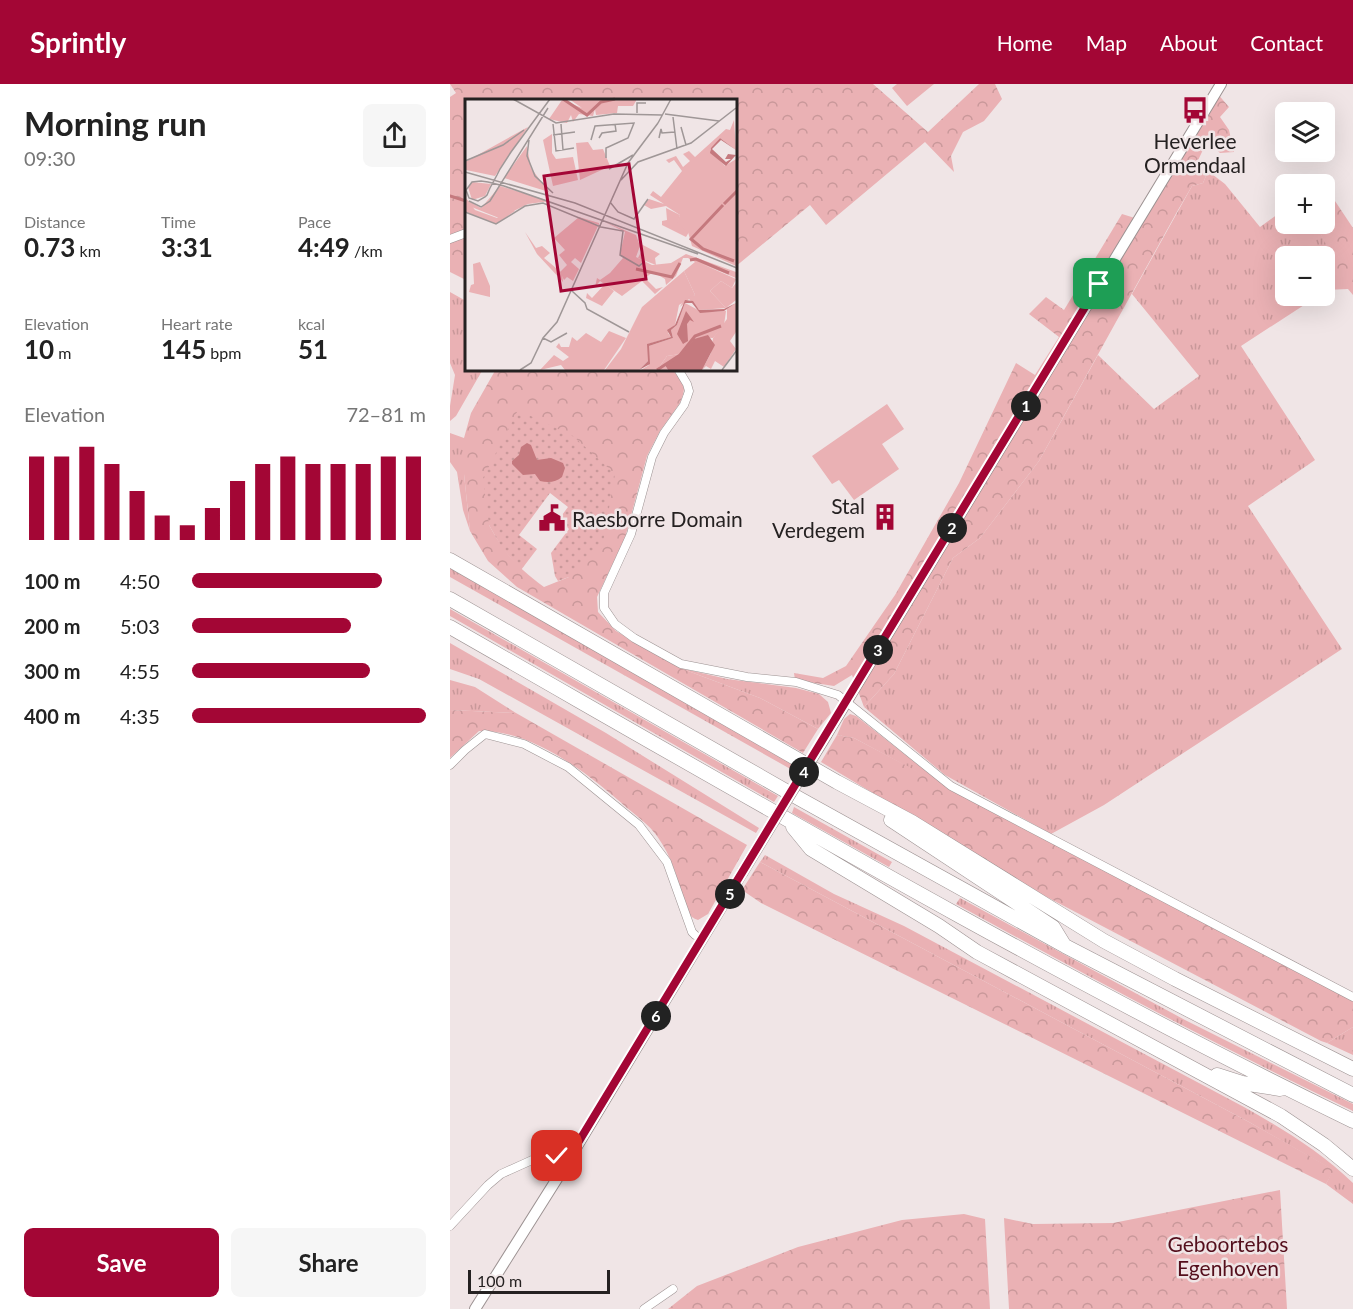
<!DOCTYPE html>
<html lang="en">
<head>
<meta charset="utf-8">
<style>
	body { margin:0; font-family:Lato,sans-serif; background:#f6f6f6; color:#222; height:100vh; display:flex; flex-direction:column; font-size:22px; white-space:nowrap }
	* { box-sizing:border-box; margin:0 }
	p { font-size:20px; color:#767676 }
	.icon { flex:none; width:33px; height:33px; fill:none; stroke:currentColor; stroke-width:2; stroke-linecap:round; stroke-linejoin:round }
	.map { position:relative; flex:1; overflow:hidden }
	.details { display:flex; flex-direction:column; background:#fff; width:450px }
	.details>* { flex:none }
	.buttons { position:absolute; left:825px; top:18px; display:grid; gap:12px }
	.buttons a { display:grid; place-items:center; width:60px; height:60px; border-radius:9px; background:#fff; box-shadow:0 6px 24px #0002; font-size:30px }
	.scale { position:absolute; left:18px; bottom:15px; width:142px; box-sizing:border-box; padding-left:6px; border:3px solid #252121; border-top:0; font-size:16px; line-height:21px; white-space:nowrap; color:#252121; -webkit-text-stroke:4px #f0e5e6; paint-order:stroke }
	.pin { position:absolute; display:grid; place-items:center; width:51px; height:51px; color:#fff; margin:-26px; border-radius:12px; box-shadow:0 3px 9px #0006 }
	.km { position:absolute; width:30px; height:30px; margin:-15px; border-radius:50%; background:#222; color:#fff; font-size:16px; line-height:30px; text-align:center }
	.round { display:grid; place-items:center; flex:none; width:63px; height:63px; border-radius:9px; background:#f6f6f6 }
	.head { display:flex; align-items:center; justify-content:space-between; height:102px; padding:0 24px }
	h1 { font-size:33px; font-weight:700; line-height:45px }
	.stats { display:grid; grid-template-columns:repeat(3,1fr); gap:9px; height:102px; padding:6px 24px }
	.stats div { display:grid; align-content:center }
	.stats b { font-size:26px; font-weight:700 }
	.stats small { font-size:16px; font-weight:400 }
	.stats p { font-size:16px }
	.chart { height:168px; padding:12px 24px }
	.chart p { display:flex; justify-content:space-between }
	.chart svg { width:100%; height:108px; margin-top:6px; stroke:#a30635; stroke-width:6 }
	.action { display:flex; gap:12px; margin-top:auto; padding:12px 24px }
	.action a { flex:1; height:69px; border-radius:9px; background:#a30635; color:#fff; font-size:24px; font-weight:700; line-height:69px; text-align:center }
	.action a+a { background:#f6f6f6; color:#222 }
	ul { padding:0 24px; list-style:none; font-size:20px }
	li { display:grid; grid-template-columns:96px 72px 1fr; align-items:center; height:45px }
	li i { height:15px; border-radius:8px; background:#a30635 }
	header { display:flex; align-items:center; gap:36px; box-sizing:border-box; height:84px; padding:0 30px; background:#a30635; color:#fff }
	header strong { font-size:28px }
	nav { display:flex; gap:33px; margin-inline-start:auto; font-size:21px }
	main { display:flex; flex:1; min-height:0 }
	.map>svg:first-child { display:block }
</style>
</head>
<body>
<header>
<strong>Sprintly</strong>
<nav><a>Home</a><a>Map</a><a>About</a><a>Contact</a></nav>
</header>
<main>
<section class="details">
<div class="head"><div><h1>Morning run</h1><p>09:30</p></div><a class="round"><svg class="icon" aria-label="share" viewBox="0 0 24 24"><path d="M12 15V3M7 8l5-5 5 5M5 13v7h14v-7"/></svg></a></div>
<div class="stats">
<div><p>Distance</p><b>0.73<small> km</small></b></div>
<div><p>Time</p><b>3:31</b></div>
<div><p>Pace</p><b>4:49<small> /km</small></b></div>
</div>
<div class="stats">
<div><p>Elevation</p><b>10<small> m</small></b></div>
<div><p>Heart rate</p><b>145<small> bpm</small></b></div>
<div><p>kcal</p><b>51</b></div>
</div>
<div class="chart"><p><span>Elevation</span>72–81 m</p>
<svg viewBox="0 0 160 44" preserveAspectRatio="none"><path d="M5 44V10M15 44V10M25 44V6M35 44V13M45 44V24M55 44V34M65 44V38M75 44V31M85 44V20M95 44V13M105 44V10M115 44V13M125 44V13M135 44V13M145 44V10M155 44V10"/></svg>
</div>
<ul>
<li><b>100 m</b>4:50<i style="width:81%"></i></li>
<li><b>200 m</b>5:03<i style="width:68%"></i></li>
<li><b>300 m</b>4:55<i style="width:76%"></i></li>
<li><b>400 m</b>4:35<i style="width:100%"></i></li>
</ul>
<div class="action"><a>Save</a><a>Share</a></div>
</section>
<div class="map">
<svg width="903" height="1225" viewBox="0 0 903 1225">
	<defs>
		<pattern id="grass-tufts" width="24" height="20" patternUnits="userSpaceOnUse" patternTransform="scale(1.5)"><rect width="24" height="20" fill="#eab1b4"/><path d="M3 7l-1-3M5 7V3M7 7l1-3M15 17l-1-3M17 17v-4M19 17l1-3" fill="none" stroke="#c9989a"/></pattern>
		<pattern id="forest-crowns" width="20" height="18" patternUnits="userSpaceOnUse" patternTransform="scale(1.5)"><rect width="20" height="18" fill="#eab1b4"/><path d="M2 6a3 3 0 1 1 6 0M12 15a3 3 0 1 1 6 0" fill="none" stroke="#c9989a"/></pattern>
		<pattern id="garden-dots" width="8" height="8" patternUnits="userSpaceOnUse" patternTransform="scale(1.5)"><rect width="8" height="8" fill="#eab1b4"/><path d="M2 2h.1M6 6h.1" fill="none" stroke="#c9989a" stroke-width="1.8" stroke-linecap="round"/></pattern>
	</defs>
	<rect width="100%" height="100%" fill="#f0e5e6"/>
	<path fill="url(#grass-tufts)" d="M 758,87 L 775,100 L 810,143 L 835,125 L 836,140 L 865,140 L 883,171 L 875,179 L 874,172 L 836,172 L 836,212 L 868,212 L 791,262 L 865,376 L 798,422 L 892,565 L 654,721 L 601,750 L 495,691 L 414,623 L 444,590 L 503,474 L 530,454 L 589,377 L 648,271 L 704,325 L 749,292 L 682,210 L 742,102 L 753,99 Z
		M 0,208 L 16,217 L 16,285 L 33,285 L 6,332 L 0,337 L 0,322 L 5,291 L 0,279 Z
		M 0,349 L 14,354 L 14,390 L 20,447 L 13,426 L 7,388 L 0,378 Z
		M 0,484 L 346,681 L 344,687 L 0,493 Z
		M 0,525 L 328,712 L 324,718 L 0,532 Z
		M 0,559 L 156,649 L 309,744 L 306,749 L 29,595 L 0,585 Z
		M 230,584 L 277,595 L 346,604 L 369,610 L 378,618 L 381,629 L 368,645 L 310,614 Z
		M 0,596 L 25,603 L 66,629 L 0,626 Z
		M 400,630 L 406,632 L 499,705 L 404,654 L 387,651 L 394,635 Z
		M 344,723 L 442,778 L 439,783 L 342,729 Z
		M 315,771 L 384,810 L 454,842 L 794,1023 C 833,1045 871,1068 903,1099 L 903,1120 L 876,1100 L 883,1086 L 799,1038 L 310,778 Z
		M 510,814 L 735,936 L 903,1020 L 903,1027 C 768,962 637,892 506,820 Z
		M 903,943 L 903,971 L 877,959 Z"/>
	<path fill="url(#forest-crowns)" fill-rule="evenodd" d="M 0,0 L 423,0 L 478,48 L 529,0 L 545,0 L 552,15 L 534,37 L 513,48 L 501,72 L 504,88 L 475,58 L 376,141 L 360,121 L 285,183 L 285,16 L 16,16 L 16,196 L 0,188 L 0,13 L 6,9 Z
		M 766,8 L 779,23 L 770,33 L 779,46 L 784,68 L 770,69 L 757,57 L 745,83 L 758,87 L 753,99 L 742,102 L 728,126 L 589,377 L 530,454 L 503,474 L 444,590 L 414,623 L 402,591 L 384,602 L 345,596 L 344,589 L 373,594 L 396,582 L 445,511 L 509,399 L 566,279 L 585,291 L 609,253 L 579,230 L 596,213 L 614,226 L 672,130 L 688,135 Z
		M 875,102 L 903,144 L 903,211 L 898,205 L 876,206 L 875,205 L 875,179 L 882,171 L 865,140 L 874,140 Z
		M 46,285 L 222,285 L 232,298 L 234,305 L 233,311 L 230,319 L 210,347 L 197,372 L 175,454 L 147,513 L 148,528 L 166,547 L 230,584 L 310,614 L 368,645 L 353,669 L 67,503 L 38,477 L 20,447 L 14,390 L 14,354 L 21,329 ZM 123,352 L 119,493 L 94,503 C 67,483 55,470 39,441 Z
		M 0,626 L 66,629 L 297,761 L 258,830 L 248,836 C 230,831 231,800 224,785 C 220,773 214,762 207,752 C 199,741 187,732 177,724 C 139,690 82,645 29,647 L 0,674 Z
		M 387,651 L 404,654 L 903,917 L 903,943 L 877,959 L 871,957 L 595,812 L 371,678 Z
		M 310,778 L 799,1038 L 884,1086 L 876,1100 L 311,819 L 292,806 Z
		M 830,1106 L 837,1225 L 559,1225 L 554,1134 L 583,1140 L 663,1139 Z
		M 514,1130 L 535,1135 L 540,1225 L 218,1225 L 247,1202 L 348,1163 L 452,1136 Z"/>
	<path fill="url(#garden-dots)" d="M 68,326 L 123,352 L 165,390 L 152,464 L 119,493 L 108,497 L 105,492 L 101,469 L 119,445 L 109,435 L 118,423 L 100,409 L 69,451 L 87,465 L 71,486 L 52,464 L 39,441 L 33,394 Z"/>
	<path fill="#eab1b4" d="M 447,0 L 484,0 L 457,22 L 442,4 Z
		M 437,320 L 454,345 L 432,360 L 449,385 L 404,416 L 389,396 L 382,400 L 362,372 Z"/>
	<path fill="#c5797e" d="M 77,359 L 81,361 L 87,376 L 101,374 L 113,379 L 115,384 L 112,393 C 106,398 99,399 90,397 L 85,390 L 73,391 L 62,380 L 62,377 L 69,371 L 71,363 Z"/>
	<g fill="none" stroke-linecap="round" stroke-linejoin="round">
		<path stroke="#c5797e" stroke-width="3" d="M 0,112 L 16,117"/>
		<defs>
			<path id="minor" d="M 0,155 L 16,149
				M 228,285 L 237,300 L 239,307 L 237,313 L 234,321 L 214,349 L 202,373 L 181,450 L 154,509 L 154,524 L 165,540 L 184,554 L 231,580 L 297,593 L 346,598 L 388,611 L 501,702 L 903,913
				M 0,681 L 15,666 L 35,650 L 74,660 L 118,683 L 189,741 L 217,778 L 242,848 L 245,851
				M 0,1142 L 38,1101 L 51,1090 L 91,1072 L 107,1072 L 117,1077
				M 194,1225 L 223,1205"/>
			<path id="secondary" d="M 377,650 L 771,0
				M 25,1225 L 115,1082 L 292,789"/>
			<path id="motorway" d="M 0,476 L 387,698 L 462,738 L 654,857 L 725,895 L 903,985
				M 0,515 L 350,715 L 615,862 L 903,1011
				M 0,543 C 298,713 594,887 903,1037
				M 441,736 L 603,843 L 614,861
				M 343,743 L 361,765 L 489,842 L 527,868 L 831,1032 L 874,1061 L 903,1085
				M 767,991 L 792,999 L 830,1005"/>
		</defs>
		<use href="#minor" stroke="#9c9292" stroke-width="9"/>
		<use href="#secondary" stroke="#9c9292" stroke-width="12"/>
		<use href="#motorway" stroke="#9c9292" stroke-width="15"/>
		<use href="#minor" stroke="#fff" stroke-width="8"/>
		<use href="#secondary" stroke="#fff" stroke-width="10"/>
		<use href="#motorway" stroke="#fff" stroke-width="14"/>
		<defs>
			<path id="secondary-bridge" d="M 292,789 L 377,650"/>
		</defs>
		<use href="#secondary-bridge" stroke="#9c9292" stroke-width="12" stroke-linecap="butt"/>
		<use href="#secondary-bridge" stroke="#fff" stroke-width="10"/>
	</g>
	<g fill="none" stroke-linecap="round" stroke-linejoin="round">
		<defs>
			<path id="route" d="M 107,1072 L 117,1077 L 649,200"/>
		</defs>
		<use href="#route" stroke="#fff" stroke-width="12"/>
		<use href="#route" stroke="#a30635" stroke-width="8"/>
	</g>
	<defs>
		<symbol id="bus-bare" viewBox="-9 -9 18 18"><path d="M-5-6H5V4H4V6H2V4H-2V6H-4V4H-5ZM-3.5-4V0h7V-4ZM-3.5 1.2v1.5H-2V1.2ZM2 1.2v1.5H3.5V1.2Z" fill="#a30635" stroke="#f0e5e6" stroke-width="2.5" paint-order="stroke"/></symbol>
		<symbol id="building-bare" viewBox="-9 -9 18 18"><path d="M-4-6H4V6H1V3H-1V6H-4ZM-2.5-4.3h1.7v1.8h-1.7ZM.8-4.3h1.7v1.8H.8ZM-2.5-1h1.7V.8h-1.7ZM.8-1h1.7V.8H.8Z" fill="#a30635" stroke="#f0e5e6" stroke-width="2.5" paint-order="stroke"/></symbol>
		<symbol id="civic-bare" viewBox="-9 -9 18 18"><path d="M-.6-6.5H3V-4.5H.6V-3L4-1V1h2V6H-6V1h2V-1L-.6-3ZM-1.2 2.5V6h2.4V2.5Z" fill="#a30635" stroke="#f0e5e6" stroke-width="2.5" paint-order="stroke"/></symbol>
	</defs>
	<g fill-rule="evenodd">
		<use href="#bus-bare" x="726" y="7" width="38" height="38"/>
		<use href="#building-bare" x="416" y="414" width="38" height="38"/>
		<use href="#civic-bare" x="83" y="415" width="38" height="38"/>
	</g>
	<g text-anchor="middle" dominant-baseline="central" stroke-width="5" stroke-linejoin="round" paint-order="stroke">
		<g font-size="21" fill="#252121" stroke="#f0e5e6">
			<text x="745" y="56">Heverlee<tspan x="745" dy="24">Ormendaal</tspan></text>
			<text x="415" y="421" text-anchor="end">Stal<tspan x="415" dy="24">Verdegem</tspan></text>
			<text x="122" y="434" text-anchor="start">Raesborre Domain</text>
		</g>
		<g font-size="21" fill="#540e1c" stroke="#f0e5e6">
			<text x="778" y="1159">Geboortebos<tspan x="778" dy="24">Egenhoven</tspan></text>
		</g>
	</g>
	<g transform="translate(15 15)">
		<rect width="272" height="272" fill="#f0e5e6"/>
		<path d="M 104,0 L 171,0 L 171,2 L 168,7 L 153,7 L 152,14 L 131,16 L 130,10 L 128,17 L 114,15 L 108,23 L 106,16 L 102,24 L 84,20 L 97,1 L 117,9 ZM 63,28 L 30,77 L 1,71 L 0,63 ZM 62,47 L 66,69 L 84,93 L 39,79 ZM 7,83 L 26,85 L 20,97 L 7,101 L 3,88 ZM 35,87 L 85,102 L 63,105 L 34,119 L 4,107 L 2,101 L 16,109 ZM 201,109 L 215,116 L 213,123 L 224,133 L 221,138 L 197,126 L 197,122 L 202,121 ZM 114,118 L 134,124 L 134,126 L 128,124 L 133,127 L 116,164 L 110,159 L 106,163 L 114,170 L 108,182 L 102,178 L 99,181 L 95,173 L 102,166 L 94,156 L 100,151 L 89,139 ZM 173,139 L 176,145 L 195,155 L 190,159 L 191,166 L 173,159 L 178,149 L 175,147 ZM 219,172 L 230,196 L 214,206 L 210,226 L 203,234 L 206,238 L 183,245 L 183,262 L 174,271 L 140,271 L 156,250 L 177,208 ZM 256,182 L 267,189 L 271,184 L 271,201 L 261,209 L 245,192 ZM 220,204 L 237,213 L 261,212 L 259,226 L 248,239 L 228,238 L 215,255 L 202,257 L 192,271 L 176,271 L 184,266 L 184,247 L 208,239 L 206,231 L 212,226 Z" fill="#eab1b4"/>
		<path d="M 269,21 L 271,51 L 255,39 L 245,51 L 260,67 L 271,60 L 271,167 L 227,147 L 223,133 L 212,123 L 215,116 L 201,107 L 186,110 L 179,106 L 184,100 L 199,105 L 185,96 L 188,92 L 196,98 L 217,72 L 209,61 L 204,64 L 201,61 L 211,57 L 218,68 L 225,62 L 218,55 L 224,52 L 230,58 L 261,30 L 265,31 ZM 87,35 L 87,54 L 91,60 L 108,58 L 113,81 L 88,87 L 78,41 ZM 123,43 L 128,51 L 138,50 L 145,67 L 115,81 L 111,44 ZM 0,98 L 10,111 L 32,119 L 45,109 L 50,112 L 31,125 L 1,113 ZM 138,122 L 171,136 L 175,147 L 171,158 L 187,166 L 206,164 L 221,155 L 271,173 L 271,179 L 235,164 L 271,180 L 267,189 L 256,182 L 245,192 L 261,209 L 234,211 L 224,200 L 215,208 L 219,200 L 230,196 L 219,172 L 230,163 L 223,159 L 218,159 L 211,177 L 201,186 L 200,180 L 188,173 L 180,179 L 191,190 L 198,188 L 190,195 L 177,182 L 157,197 L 135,182 L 130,188 L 132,179 L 135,181 L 145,174 L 158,159 L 155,155 L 160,133 ZM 60,133 L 71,149 L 77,147 L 85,154 L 79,159 L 97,174 L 98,183 L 72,155 ZM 15,163 L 25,187 L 25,198 L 4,193 L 6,186 L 9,185 L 8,165 ZM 271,204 L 271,233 L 265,242 L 271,250 L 259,268 L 250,262 L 246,270 L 241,267 L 237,271 L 246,254 L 248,239 L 262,220 L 262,210 ZM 144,232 L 161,239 L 139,271 L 100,271 L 96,266 L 75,271 L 89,256 L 98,262 L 104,258 L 91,248 L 94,244 L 96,248 L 104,248 L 107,238 L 112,242 L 121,234 L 136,243 Z" fill="#eab1b4"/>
		<path d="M 230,235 L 238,238 L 228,242 L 215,258 L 200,266 L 203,271 L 192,271 L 202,257 L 215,255 Z" fill="#eab1b4"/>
		<path d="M 140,185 L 149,192 L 137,207 L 121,199 L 122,194 L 127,199 Z" fill="#eab1b4"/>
		<path d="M 255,39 L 271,51 L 256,41 L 247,50 L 261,63 L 266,60 L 260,60 L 263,55 L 271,56 L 261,67 L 245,54 L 246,49 ZM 220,201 L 228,202 L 234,211 L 259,210 L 271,204 L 259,212 L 235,214 L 227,204 L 220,204 L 212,226 L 206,231 L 208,239 L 184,247 L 185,265 L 174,271 L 183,262 L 182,245 L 206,238 L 202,231 L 210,226 ZM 221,212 L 229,223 L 225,221 L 222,225 L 223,242 L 218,245 L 212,235 ZM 243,236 L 250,246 L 237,271 L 203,271 L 200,266 L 215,257 L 229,240 Z" fill="#c5797e"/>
		<path fill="none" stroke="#c5797e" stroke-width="3" d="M 98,0 L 122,16 L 136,3 L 150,0M 259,105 L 272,92M 258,106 L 226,140 L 238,150 L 269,162M 225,161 L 231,160 L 264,174M 171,170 L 207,178 L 215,164M 192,271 L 215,256 L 230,237 L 256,227"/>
		<path fill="none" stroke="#9f9797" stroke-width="1.5" d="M 48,0 L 91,24 L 149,15 L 197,16M 85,0 L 46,53 L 35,70 L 32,76 L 25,89 L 22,96 L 20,98 L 13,102 L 4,99 L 1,91 L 7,83 L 16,82 L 23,83 L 39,87 L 233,155M 172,14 L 172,4 L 181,4M 200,15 L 254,22M 208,18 L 212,50M 193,24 L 206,0M 88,25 L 91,52 L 109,49M 96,25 L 98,51M 216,28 L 221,46M 88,36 L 110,33M 134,39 L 137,34 L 151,32 L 150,25M 194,39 L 196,30 L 197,34 L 210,33M 64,41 L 62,57 L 70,77 L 88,94M 126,41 L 130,27 L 169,24 L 163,39 L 141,49 L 141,59M 0,62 L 38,46 L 59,31M 144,70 L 168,56M 0,73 L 110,104 L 272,169M 156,81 L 173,63 L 226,44 L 271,9M 4,102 L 16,108 L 25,102 L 83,9M 145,103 L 153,113 L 169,120 L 183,100M 0,113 L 31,125 L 60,107 L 78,104 L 136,128 L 158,132 L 155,156 L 174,167 L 180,162M 107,192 L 120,204 L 122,210 L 164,233M 78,239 L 86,243 L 102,234M 55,271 L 66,264 L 78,239 L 92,223 L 163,64 L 193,24M 257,271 L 272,251"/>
		<path fill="#a30635" fill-opacity="0.15" stroke="#a30635" stroke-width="3" d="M 164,65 L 181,180 L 96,192 L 79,77 Z"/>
		<rect width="272" height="272" fill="none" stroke="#252121" stroke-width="3"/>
	</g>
</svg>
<div class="buttons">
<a><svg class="icon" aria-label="layers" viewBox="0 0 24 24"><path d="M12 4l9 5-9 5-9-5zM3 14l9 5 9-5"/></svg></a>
<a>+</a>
<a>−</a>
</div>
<div class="scale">100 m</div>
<div class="pin" style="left:649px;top:200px;background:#1e9e55"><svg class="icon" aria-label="arrive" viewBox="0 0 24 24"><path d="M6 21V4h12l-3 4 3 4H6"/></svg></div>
<div class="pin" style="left:107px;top:1072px;background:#d93025"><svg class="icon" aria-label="check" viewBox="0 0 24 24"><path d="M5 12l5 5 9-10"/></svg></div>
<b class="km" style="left:576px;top:322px">1</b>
<b class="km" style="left:502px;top:444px">2</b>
<b class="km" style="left:428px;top:566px">3</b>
<b class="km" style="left:354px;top:688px">4</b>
<b class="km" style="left:280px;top:810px">5</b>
<b class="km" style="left:206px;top:932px">6</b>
</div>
</main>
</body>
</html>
